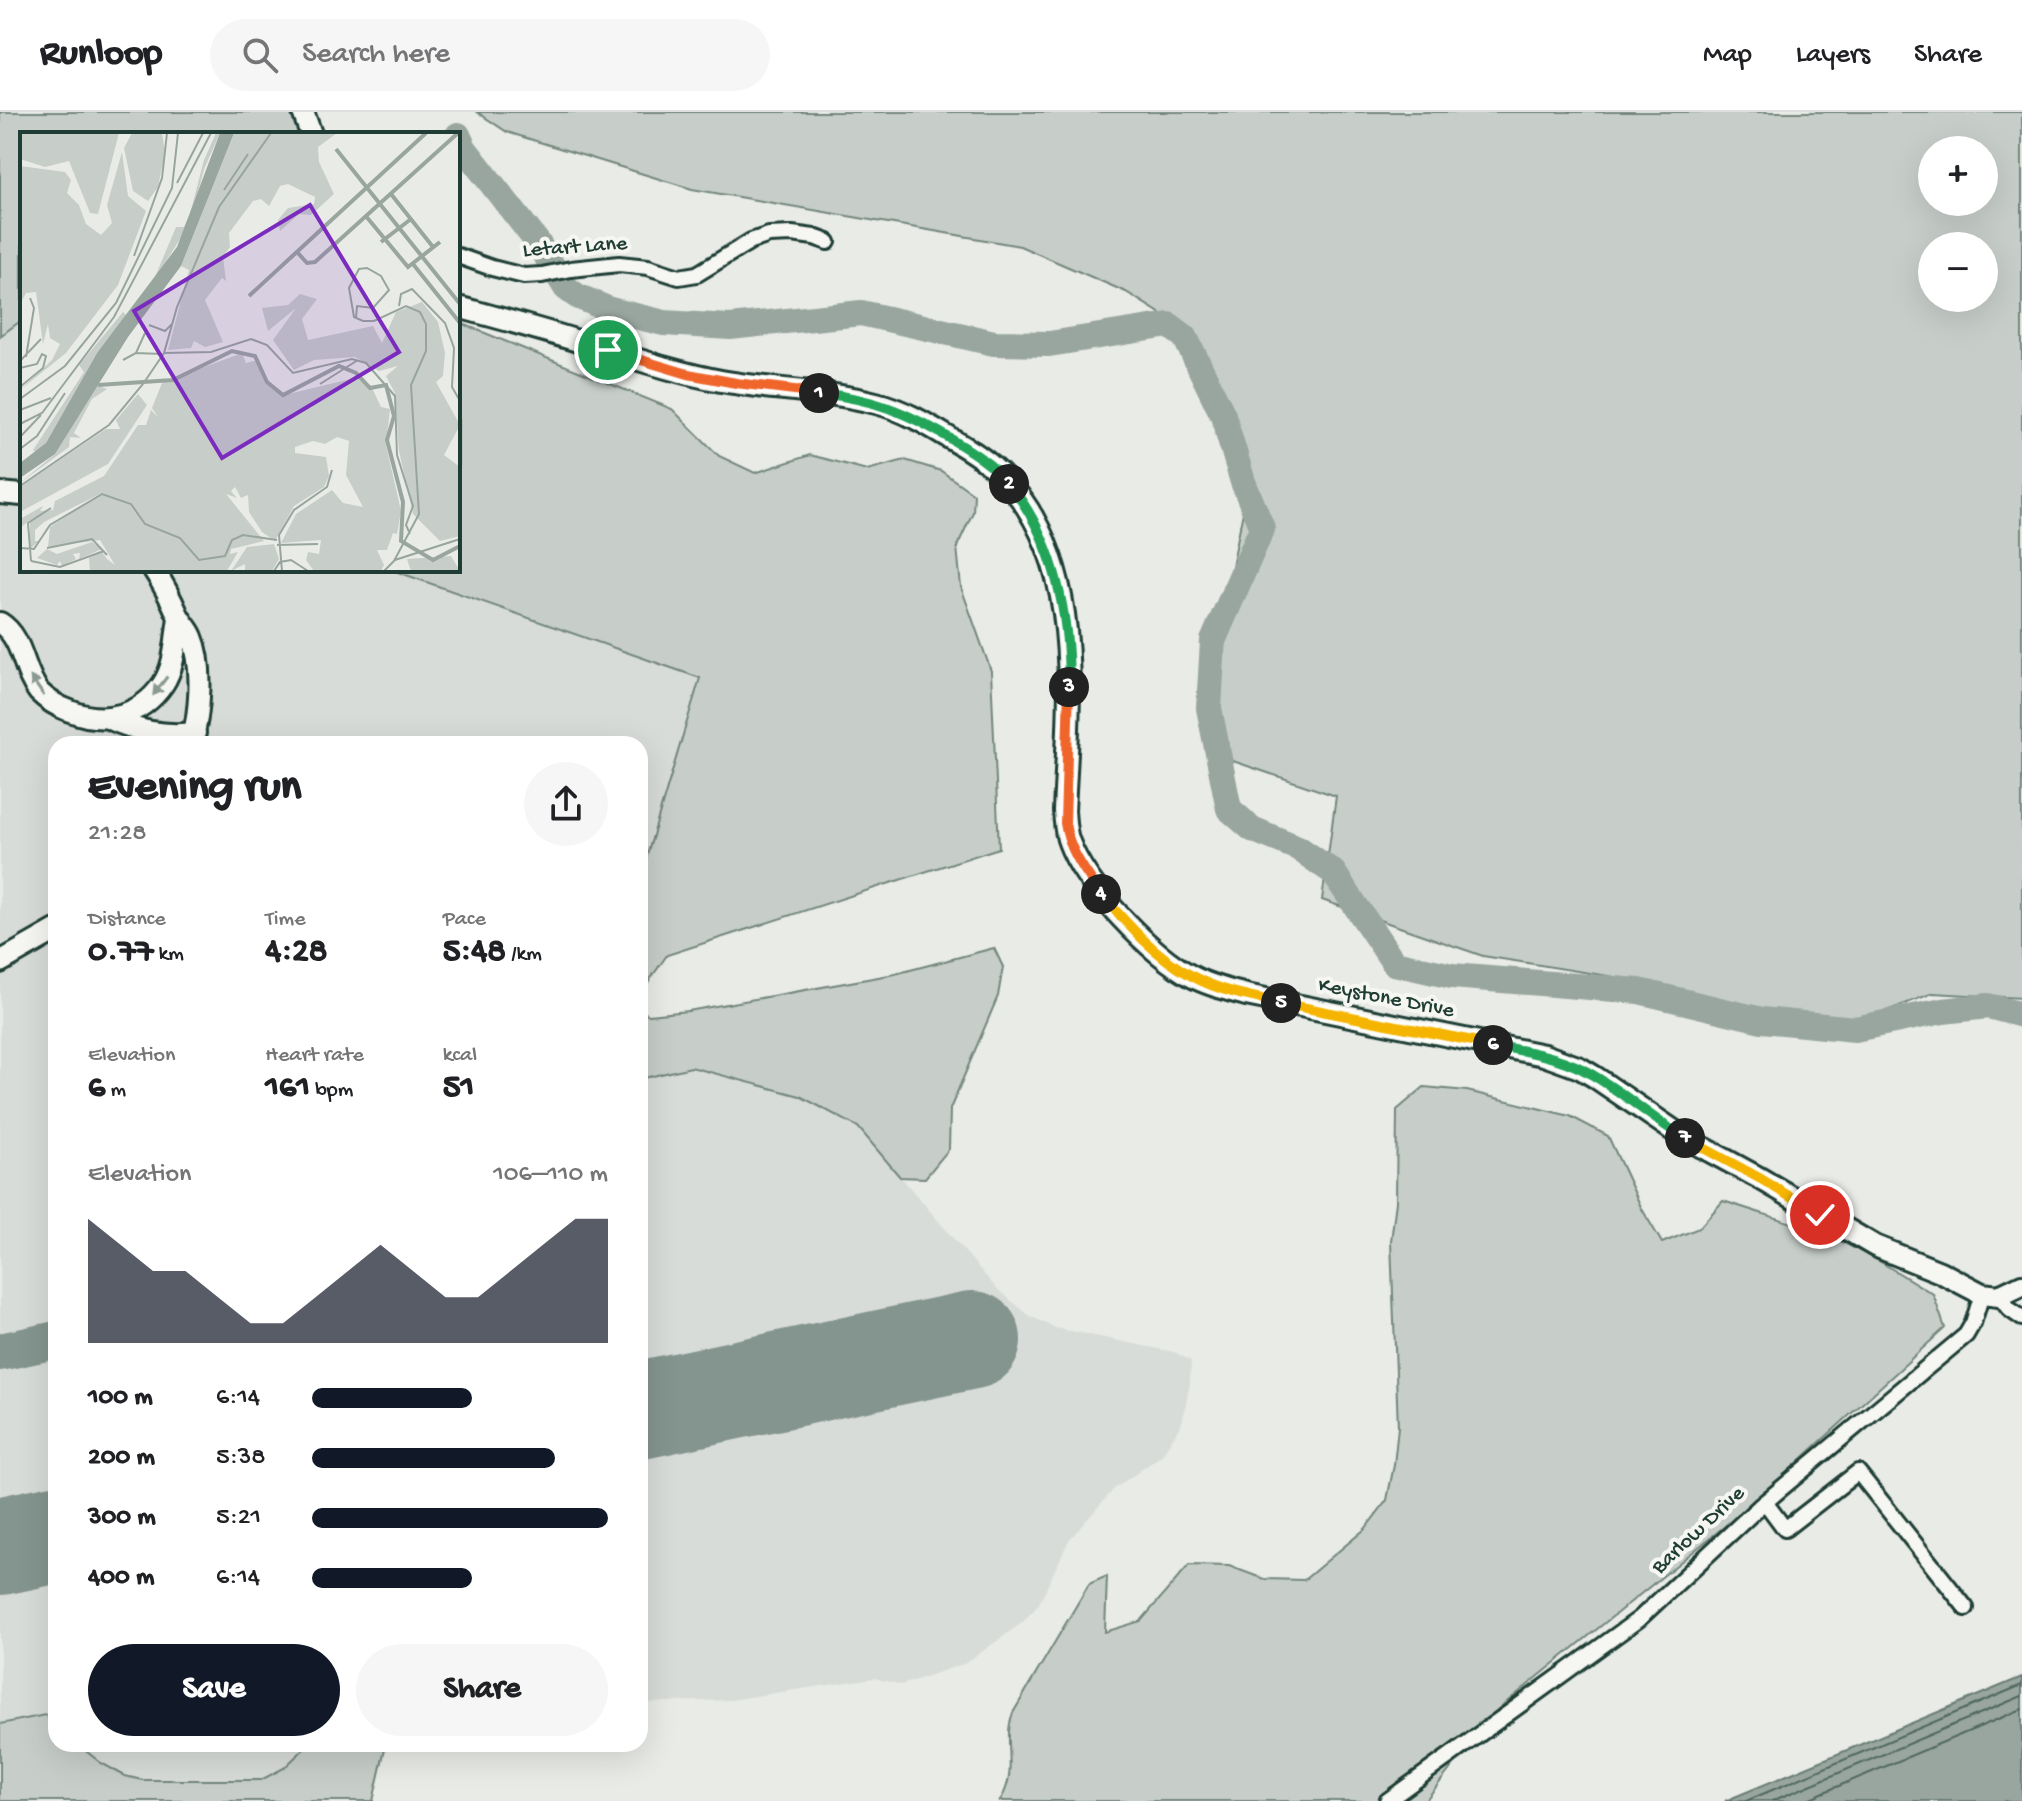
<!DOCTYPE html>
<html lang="en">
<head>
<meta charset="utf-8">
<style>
	body { margin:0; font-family:"Gochi Hand",sans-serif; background:#f6f6f6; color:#202124; height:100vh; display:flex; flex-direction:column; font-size:30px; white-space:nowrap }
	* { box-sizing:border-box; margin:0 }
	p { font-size:26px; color:#757577 }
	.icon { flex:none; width:44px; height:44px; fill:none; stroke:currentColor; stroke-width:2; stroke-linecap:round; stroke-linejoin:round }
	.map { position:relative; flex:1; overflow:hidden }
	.sheet { position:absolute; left:48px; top:624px; width:600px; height:1016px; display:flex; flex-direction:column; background:#fff; border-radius:24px; box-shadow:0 8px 32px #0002 }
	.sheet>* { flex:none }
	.tools { position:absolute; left:1918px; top:24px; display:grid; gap:16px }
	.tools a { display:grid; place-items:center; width:80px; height:80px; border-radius:50%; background:#fff; box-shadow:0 8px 32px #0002; font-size:40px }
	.pin { position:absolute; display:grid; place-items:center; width:68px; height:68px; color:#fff; margin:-34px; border:4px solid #fff; border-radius:50%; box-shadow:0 2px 8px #0007 }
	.km { position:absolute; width:40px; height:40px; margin:-20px; border-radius:50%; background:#222; color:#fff; font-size:22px; line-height:40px; text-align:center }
	.round { display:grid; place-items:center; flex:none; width:84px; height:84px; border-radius:42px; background:#f6f6f6 }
	.summary { display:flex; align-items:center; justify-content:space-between; height:136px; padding:0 40px }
	h1 { font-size:44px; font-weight:700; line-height:60px }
	.metrics { display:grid; grid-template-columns:repeat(3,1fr); gap:12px; height:136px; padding:8px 40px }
	.metrics div { display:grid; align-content:center }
	.metrics b { font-size:34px; font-weight:700 }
	.metrics small { font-size:22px; font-weight:400 }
	.metrics p { font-size:22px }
	.chart { height:224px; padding:16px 40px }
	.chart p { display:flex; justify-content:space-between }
	.chart svg { width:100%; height:144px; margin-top:8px; fill:#111827; opacity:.7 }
	.cta { display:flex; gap:16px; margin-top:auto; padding:16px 40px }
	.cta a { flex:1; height:92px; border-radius:48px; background:#111827; color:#fff; font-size:32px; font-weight:700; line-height:92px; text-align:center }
	.cta a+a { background:#f6f6f6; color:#202124 }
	ul { padding:0 40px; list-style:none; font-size:26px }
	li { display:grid; grid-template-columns:128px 96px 1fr; align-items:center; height:60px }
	li i { height:20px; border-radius:10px; background:#111827 }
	header { display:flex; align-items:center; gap:48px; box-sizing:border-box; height:112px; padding:0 40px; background:#fff; border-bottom:2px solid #e0e0e0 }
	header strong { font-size:38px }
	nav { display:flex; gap:44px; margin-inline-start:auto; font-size:28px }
	.search { width:560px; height:72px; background:#f6f6f6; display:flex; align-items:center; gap:20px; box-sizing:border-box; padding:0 28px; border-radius:44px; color:#757577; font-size:30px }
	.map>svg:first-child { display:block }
</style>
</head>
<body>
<header>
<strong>Runloop</strong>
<div class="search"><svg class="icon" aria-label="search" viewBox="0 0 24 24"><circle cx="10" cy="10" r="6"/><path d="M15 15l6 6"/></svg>Search here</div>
<nav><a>Map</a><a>Layers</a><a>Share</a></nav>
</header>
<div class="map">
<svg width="2022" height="1689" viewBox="0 0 2022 1689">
	<rect width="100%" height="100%" fill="#e9ebe7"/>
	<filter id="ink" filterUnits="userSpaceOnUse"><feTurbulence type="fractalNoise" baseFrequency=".0125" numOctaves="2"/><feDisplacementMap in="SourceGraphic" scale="16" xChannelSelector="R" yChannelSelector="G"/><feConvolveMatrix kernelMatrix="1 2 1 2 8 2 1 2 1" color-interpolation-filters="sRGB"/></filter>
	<g filter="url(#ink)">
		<path fill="#d8dcd8" d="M 22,208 L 22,458 L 392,458 L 700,565 L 640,767 L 640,632 L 56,632 L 56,1613 L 45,1603 L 0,1612 L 0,224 Z
			M 691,955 L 801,984 L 858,1015 L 996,1176 L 1030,1204 L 1056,1216 L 1174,1240 L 1191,1249 L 1190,1271 L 1182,1311 L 1162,1343 L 1114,1377 L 1069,1428 L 1039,1492 L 1022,1511 L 966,1551 L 901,1573 L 874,1566 L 731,1588 L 640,1591 L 640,967 Z
			M 77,1632 L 309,1632 L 284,1656 L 261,1668 L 164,1669 L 142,1668 L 125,1664 L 101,1651 Z"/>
		<path fill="#c7cec9" stroke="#73867e" stroke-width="2" fill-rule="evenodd" d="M 0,0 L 296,0 L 307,22 L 22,22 L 22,208 L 0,224 Z
			M 477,0 L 2022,0 L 2022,886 L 1933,881 L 1866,907 L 1788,906 L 1627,867 L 1483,844 L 1322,788 L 1336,684 L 1224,646 L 1204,556 L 1226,485 L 1249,370 L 1226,303 L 1180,214 L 1126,180 L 1020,134 L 692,77 L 507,20 ZM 1932,38 L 1984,38 L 1984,90 L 1932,90 ZM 1932,134 L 1984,134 L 1984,186 L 1932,186 Z
			M 458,210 L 672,297 L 719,344 L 755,361 L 810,343 L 867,358 L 905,348 L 941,359 L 974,382 L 973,400 L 957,435 L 961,475 L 991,559 L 999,736 L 667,843 L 640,882 L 640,767 L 700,566 L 392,458 L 458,458 Z
			M 994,836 L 1003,855 L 998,884 L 950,997 L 949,1037 L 925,1066 L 900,1065 L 858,1015 L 800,984 L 691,955 L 640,967 L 640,898 L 649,903 L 688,899 L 895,862 Z
			M 1424,975 L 1467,979 L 1570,1004 L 1608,1024 L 1642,1097 L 1662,1131 L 1699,1116 L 1723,1089 L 1829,1123 L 1879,1149 L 1933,1182 L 1945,1216 L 1751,1393 L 1498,1597 L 1425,1689 L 1000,1689 C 1015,1664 1008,1647 1009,1620 C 1009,1614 1011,1607 1013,1601 L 1089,1472 L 1107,1464 L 1105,1520 L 1141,1509 L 1189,1453 L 1229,1454 L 1264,1467 L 1304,1468 L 1365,1417 L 1387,1388 L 1394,1353 L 1398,1315 L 1391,1129 L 1396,1090 L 1397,998 Z
			M 45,1603 L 56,1613 L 56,1632 L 77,1632 L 101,1651 L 125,1664 L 142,1668 L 261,1668 L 284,1656 L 309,1632 L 386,1632 L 373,1689 L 0,1689 L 0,1612 Z"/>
		<path fill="#99a6a0" stroke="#687c75" stroke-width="2" d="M 2022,1565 L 2022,1689 L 1725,1689 Z"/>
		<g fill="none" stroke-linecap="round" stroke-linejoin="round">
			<path stroke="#50675f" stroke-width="2" d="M 1746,1689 L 2022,1573
				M 1772,1689 L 2022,1584
				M 1803,1689 L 2022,1597"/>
			<path stroke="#99a6a0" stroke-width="26" d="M 458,23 L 464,36 L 538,131 L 566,176 L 577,184 L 610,198 L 635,204 L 664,211 L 730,215 L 861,201 L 994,231 L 1049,232 L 1169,213 L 1185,225 L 1223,303 L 1243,370 L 1262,416 L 1213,529 L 1209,596 L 1229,697 L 1252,717 L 1298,736 L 1333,760 L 1394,851 L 1452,864 L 1639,879 L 1762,908 L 1855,917 L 1943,899 L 1988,894 L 2022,903"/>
			<path stroke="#84948e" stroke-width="38" d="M 0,1240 L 56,1228"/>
			<path stroke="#84948e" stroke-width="98" d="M 640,1298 L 972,1228
				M 0,1434 L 56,1422"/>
			<defs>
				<path id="street" d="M 458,144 L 492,156 L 524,164 L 542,163 L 571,157 L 619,152 L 648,155 L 679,165 L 697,162 L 751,129 L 769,123 L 792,122 L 814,125 L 828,130
					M 1999,1184 L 2009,1197 L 2022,1206
					M 1765,1390 L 1785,1417 L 1858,1360 L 1966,1496
					M 1387,1689 L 1639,1507 L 1759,1395 L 1966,1223 L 1973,1211 L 1982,1182"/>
				<path id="secondary" d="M 303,0 L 311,22
					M 458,195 C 499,206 540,217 581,230 C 627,244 673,260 721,269 C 772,278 825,278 876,291 C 904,298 928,313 953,328 C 968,337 984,346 997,359 C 1087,445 1069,587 1064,699 C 1065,709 1065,720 1069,730 C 1085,774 1151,843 1193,865 C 1210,874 1228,878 1246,883 L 1544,943 L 1580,956 L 1595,965 L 1680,1023 L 1761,1067 L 1875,1134 L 1940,1160 L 1982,1182 L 1999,1184 L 2022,1173
					M 0,381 L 22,383
					M 154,458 C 164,473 171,487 178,503 C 182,511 189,517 192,525 C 204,553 200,603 191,632
					M 0,511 C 24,526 22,559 39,580 C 48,589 59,595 70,599 C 105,613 141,604 163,572 C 176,552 175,528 179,506
					M 108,606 C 137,619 163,625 195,621
					M 0,850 L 56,818"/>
			</defs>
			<use href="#street" stroke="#1f3d34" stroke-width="20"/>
			<use href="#secondary" stroke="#1f3d34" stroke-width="26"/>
			<use href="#street" stroke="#f6f6f2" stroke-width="14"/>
			<use href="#secondary" stroke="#f6f6f2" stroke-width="20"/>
		</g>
		<defs><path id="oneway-solid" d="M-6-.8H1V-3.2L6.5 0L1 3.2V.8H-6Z" transform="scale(2)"/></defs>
		<g fill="#8a9a93">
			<use href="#oneway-solid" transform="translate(37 574) rotate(-125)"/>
			<use href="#oneway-solid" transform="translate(160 574) rotate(127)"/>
		</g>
	</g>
	<g fill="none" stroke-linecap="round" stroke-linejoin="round" filter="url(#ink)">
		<defs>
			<path id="split-1" d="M 608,238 L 688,262 L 736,271 L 819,281"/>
			<path id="split-2" d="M 819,281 C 874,287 904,299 951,327 C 973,340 993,353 1009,372"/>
			<path id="split-3" d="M 1009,372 C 1056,429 1069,504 1069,575"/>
			<path id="split-4" d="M 1069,575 L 1065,711 C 1069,739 1085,759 1101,782"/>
			<path id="split-5" d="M 1101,782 C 1127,812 1156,845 1192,864 C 1219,879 1251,885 1281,891"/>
			<path id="split-6" d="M 1281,891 L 1493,933"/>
			<path id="split-7" d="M 1493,933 C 1523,939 1554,943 1582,957 C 1619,976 1649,1005 1685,1026"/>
			<path id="split-8" d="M 1685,1026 L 1761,1067 L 1820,1103"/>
		</defs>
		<use href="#split-1" stroke="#fff" stroke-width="16"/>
		<use href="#split-2" stroke="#fff" stroke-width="16"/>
		<use href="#split-3" stroke="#fff" stroke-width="16"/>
		<use href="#split-4" stroke="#fff" stroke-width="16"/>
		<use href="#split-5" stroke="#fff" stroke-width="16"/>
		<use href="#split-6" stroke="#fff" stroke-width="16"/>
		<use href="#split-7" stroke="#fff" stroke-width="16"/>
		<use href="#split-8" stroke="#fff" stroke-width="16"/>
		<use href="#split-1" stroke="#f0652b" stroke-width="10"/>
		<use href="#split-2" stroke="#22a559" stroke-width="10"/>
		<use href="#split-3" stroke="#22a559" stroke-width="10"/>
		<use href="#split-4" stroke="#f0652b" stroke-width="10"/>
		<use href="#split-5" stroke="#f5b400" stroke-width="10"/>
		<use href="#split-6" stroke="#f5b400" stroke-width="10"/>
		<use href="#split-7" stroke="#22a559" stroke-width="10"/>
		<use href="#split-8" stroke="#f5b400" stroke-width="10"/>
	</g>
	<g text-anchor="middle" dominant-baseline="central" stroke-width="8" stroke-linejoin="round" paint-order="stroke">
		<g font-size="22" fill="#1f3d34" stroke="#f6f6f2">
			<text transform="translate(575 136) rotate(-4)">Letart Lane</text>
			<text transform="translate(1386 887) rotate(11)">Keystone Drive</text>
			<text transform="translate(1699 1419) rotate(-43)">Barlow Drive</text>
		</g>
	</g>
	<g transform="translate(20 20)">
		<rect width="440" height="440" fill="#e9ebe7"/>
		<path d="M 0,1 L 99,1 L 78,82 L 70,81 L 49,29 L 25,35 L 0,27 ZM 112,1 L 142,1 L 145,20 L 138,55 L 128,69 L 113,59 L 104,16 ZM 196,1 L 200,1 L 184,37 L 170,91 L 132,152 L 156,95 L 164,95 L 170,82 L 184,28 ZM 214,1 L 317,1 L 298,15 L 299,30 L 314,62 L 291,83 L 279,82 L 260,99 L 258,88 L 268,76 L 294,72 L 295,65 L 268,52 L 260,54 L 249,74 L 241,67 L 233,69 L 209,101 L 210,115 L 203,125 L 206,149 L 202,146 L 185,168 L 203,210 L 185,215 L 174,209 L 171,216 L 148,218 L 169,138 L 161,134 ZM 102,20 L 108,64 L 126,79 L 98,153 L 46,221 L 0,258 L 32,228 L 40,212 L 30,206 L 28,192 L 23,212 L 16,160 L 6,161 L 0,172 L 0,34 L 45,40 L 51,48 L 47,61 L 59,73 L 66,92 L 81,103 L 92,91 L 87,73 ZM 280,162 L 297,167 L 282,187 L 288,208 L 353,194 L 362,211 L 376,180 L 402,170 L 418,190 L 425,221 L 423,244 L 416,250 L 440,293 L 424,323 L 440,335 L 440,404 L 420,409 L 393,382 L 379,319 L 375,261 L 366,244 L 378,234 L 359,239 L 335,225 L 294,228 L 274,238 L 253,208 L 276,176 L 248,199 L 242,176 L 268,173 ZM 103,180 L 107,184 L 77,221 L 26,311 L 17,321 L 13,318 L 64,240 L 59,233 ZM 222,221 L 226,231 L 238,228 L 250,253 L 264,263 L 339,245 L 351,254 L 361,275 L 370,277 L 366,313 L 381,379 L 377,402 L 373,401 L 367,418 L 357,418 L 364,433 L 361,439 L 294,439 L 286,428 L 288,420 L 299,422 L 301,408 L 261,411 L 276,382 L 312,358 L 323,371 L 343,375 L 326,343 L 329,309 L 317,305 L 305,312 L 293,309 L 275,315 L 275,321 L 306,325 L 309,344 L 304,355 L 274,374 L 255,409 L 242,400 L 229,380 L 228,363 L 221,366 L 215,355 L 211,359 L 217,366 L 206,362 L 244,409 L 211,417 L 210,422 L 218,420 L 207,439 L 70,439 L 69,426 L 82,420 L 87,427 L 95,433 L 80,408 L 28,415 L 30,395 L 82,361 L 24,390 L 15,398 L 15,409 L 19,409 L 10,417 L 10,388 L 0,396 L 0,387 L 23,374 L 20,379 L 33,378 L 35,369 L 84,344 L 118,293 L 126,293 L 131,278 L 138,285 L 132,276 L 142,251 ZM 77,253 L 87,257 L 72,267 L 54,301 L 61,306 L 50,305 L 49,315 L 0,351 L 35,322 ZM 118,262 L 127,273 L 88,332 L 0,380 L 0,355 L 86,297 L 100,297 L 96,288 ZM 72,410 L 82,417 L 59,427 L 60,421 L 53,422 L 56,427 L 42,434 L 40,429 L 37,433 L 17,426 L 27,417 L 37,422 ZM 254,412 L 259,427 L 252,439 L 225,439 L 225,432 L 211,439 L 227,415 ZM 431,424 L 440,439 L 391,439 L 387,427 Z" fill="#c7cec9"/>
		<path d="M 200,1 L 214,1 L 161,134 L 108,205 L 35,322 L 0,346 L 0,331 L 26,311 L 77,221 L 157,115 Z" fill="#99a6a0"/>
		<path fill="none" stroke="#99a6a0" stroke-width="4" d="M 316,17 L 440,172M 371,62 L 413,115M 345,83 L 388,135 L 420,110M 361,110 L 391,87M 277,120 L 287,131 L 295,130 L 438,1M 393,132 L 440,191M 229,164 L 406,1M 78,253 L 153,248 L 212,219 L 235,224 L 247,250 L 263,263 L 319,234 L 336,241 L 350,256 L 366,253 L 374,284 L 367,308 L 383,370 L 381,409 L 413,428 L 440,414"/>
		<path fill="none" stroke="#98a59f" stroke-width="2" d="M 157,51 L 183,1M 204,58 L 228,22M 114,124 L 142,46 L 147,1M 379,174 L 381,162 L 392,157 L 425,191 L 434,216 L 432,255 L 440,269M 336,186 L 337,174 L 353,176 L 369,158 L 361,144 L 347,136 L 339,137 L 329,156 L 334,185 L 343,189 L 354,189 L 386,174 L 400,180 L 406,192 L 406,219 L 391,253 L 399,382 L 374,429M 129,193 L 145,199 L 152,192M 116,221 L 142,222M 144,221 L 191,220 L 231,207 L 247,213 L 273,241 L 332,227 L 346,231 L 375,264 L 377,323 L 393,374 L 386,393 L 390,402M 6,225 L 14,176 L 10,166M 103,228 L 116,221 L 125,201M 0,229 L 21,207M 0,236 L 17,232 L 22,222 L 26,224 L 23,236 L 0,255M 300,252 L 338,228M 0,267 L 45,234 L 96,171 L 152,56 L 158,1M 0,278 L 31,266M 0,292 L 22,281 L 94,185 L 191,1M 0,305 L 21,283M 0,317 L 17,304 L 45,261M 0,354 L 89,293 L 123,252 L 144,221 L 157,175 L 199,75 L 251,1M 257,413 L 298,412M 0,416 L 14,417 L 30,393 L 82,362 L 111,372 L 125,392 L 160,406 L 179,428 L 205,424 L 212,408 L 223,403 L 257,408M 27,416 L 72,407 L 87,423M 11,429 L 40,435 L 84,419M 11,429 L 8,391 L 31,376M 254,439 L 260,430 L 271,428 L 288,439M 262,439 L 259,403 L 274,378 L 307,355 L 312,338M 364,439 L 375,428 L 440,407"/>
		<path fill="#7b2cbf" fill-opacity="0.15" stroke="#7b2cbf" stroke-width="4" d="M 290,73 L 379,220 L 202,326 L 114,179 Z"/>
		<rect width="440" height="440" fill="none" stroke="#1f3d34" stroke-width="4"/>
	</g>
</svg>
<div class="tools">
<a>+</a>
<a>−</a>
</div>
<div class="pin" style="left:608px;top:238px;background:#1e9e55"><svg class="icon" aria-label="arrive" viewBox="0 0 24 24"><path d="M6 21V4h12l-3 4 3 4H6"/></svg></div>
<div class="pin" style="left:1820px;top:1103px;background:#d93025"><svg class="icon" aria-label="check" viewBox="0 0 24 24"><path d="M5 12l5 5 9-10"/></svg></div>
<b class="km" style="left:819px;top:281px">1</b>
<b class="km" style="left:1009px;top:372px">2</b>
<b class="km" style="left:1069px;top:575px">3</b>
<b class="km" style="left:1101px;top:782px">4</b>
<b class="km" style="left:1281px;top:891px">5</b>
<b class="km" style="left:1493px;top:933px">6</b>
<b class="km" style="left:1685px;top:1026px">7</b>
<section class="sheet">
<div class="summary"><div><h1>Evening run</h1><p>21:28</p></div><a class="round"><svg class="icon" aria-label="share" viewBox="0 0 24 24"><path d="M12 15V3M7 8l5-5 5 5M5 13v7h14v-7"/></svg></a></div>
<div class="metrics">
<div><p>Distance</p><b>0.77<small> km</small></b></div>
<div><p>Time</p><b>4:28</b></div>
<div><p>Pace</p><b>5:48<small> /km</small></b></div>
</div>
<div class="metrics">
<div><p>Elevation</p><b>6<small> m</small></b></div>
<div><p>Heart rate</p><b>161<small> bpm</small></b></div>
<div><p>kcal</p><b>51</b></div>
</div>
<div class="chart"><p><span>Elevation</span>106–110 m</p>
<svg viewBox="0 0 160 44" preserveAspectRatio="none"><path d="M0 44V6L10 14L20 22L30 22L40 30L50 38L60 38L70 30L80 22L90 14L100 22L110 30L120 30L130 22L140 14L150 6L160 6V44z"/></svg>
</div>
<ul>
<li><b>100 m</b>6:14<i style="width:54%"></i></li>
<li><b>200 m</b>5:38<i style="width:82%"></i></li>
<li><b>300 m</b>5:21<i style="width:100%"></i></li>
<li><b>400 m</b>6:14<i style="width:54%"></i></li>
</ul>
<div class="cta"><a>Save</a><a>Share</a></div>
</section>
</div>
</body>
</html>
